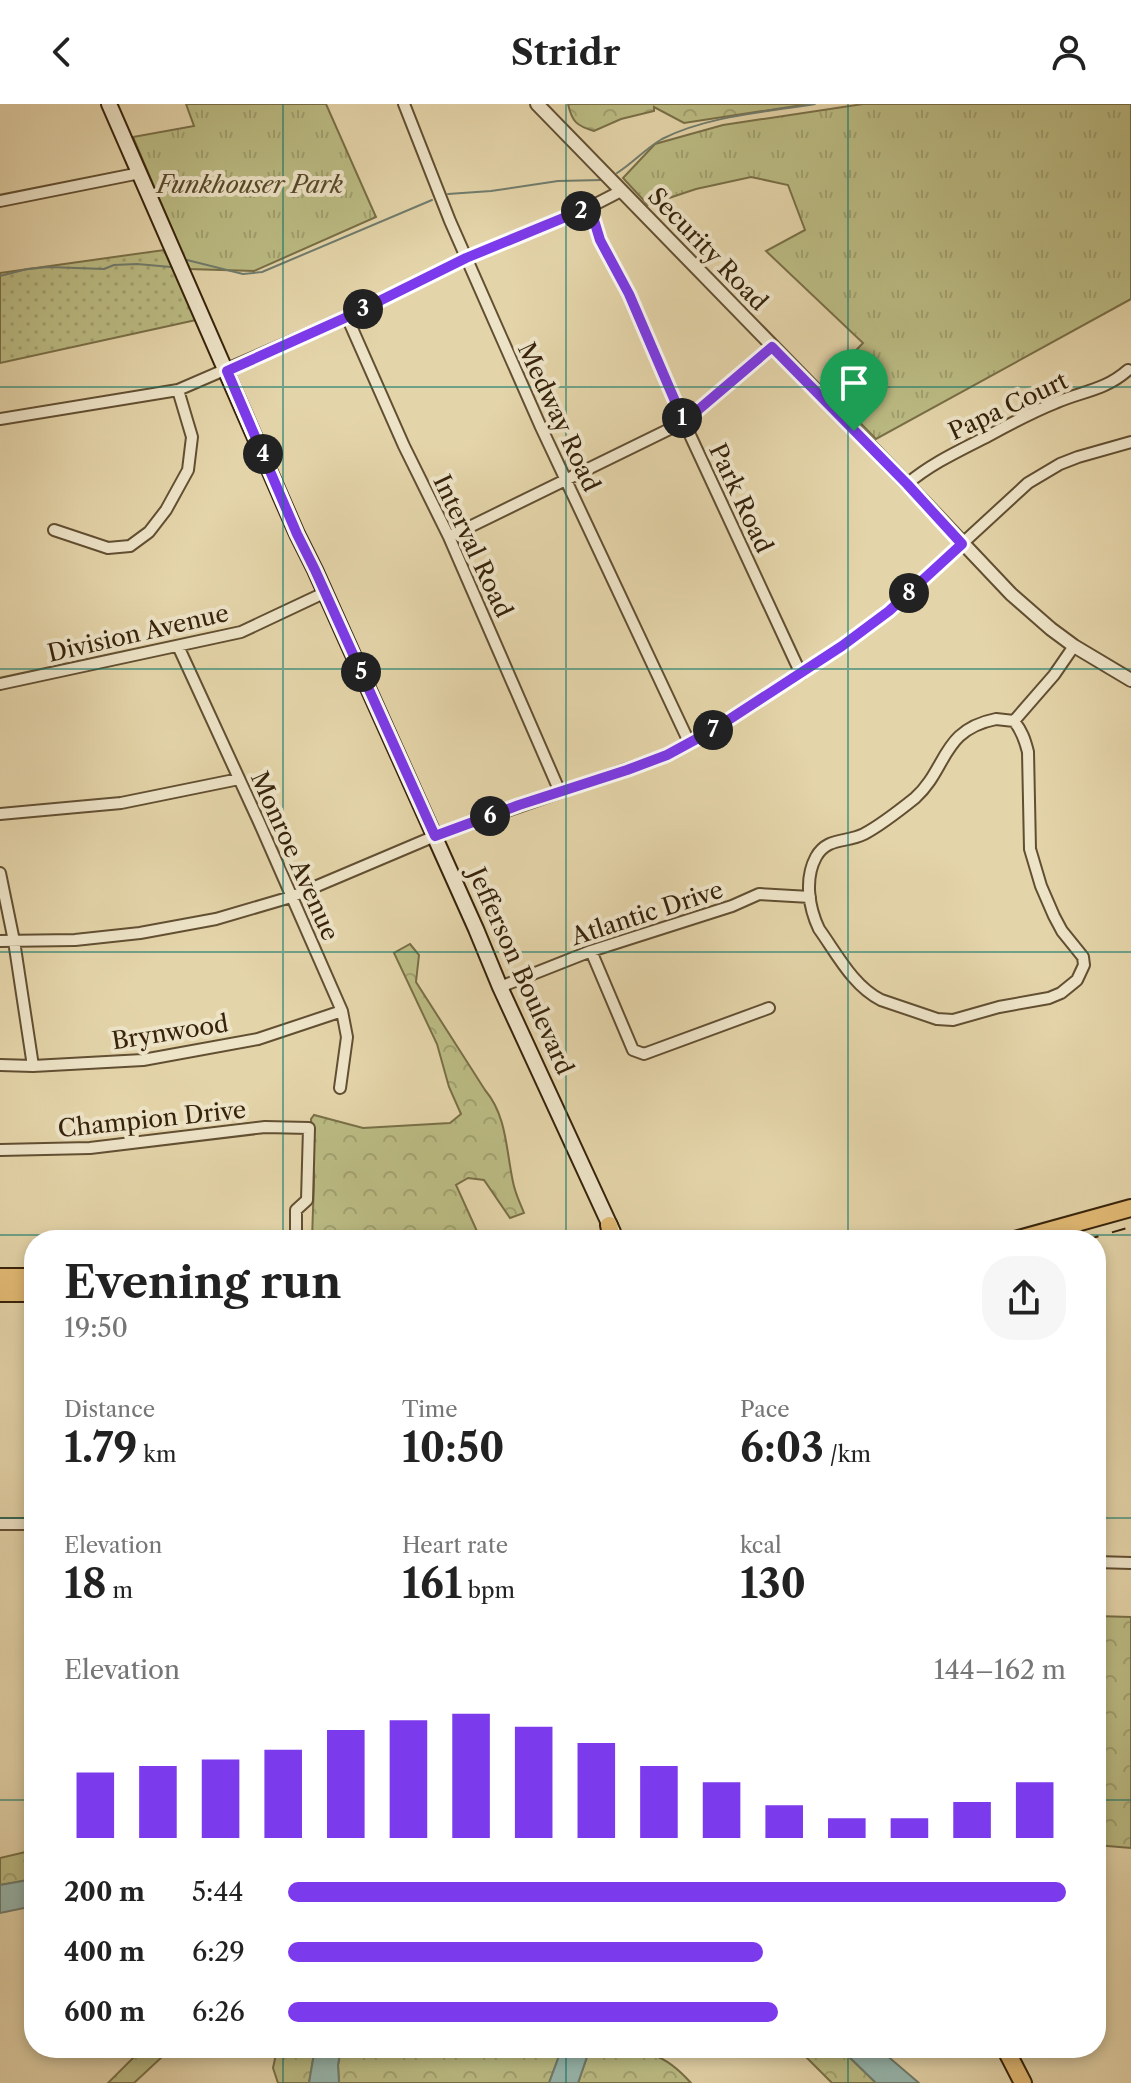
<!DOCTYPE html>
<html lang="en">
<head>
<meta charset="utf-8">
<style>
	body { margin:0; font-family:"Libre Caslon Text",serif; background:#f6f6f6; color:#222; height:100vh; display:flex; flex-direction:column; font-size:30px; white-space:nowrap }
	* { box-sizing:border-box; margin:0 }
	p { font-size:26px; color:#767676 }
	.icon { flex:none; width:44px; height:44px; fill:none; stroke:currentColor; stroke-width:2; stroke-linecap:round; stroke-linejoin:round }
	.map { position:relative; flex:1; overflow:hidden }
	.panel { position:absolute; left:24px; top:1126px; width:1082px; height:828px; display:flex; flex-direction:column; background:#fff; border-radius:32px; box-shadow:0 4px 12px #0003 }
	.panel>* { flex:none }
	.pin { position:absolute; display:grid; place-items:center; width:68px; height:68px; color:#fff; margin:-82px -34px; border-radius:50% 50% 50% 0; rotate:-45deg; box-shadow:0 0 8px #0007 }
	.pin .icon { rotate:45deg }
	.km { position:absolute; width:40px; height:40px; margin:-20px; border-radius:50%; background:#222; color:#fff; font-size:22px; line-height:40px; text-align:center }
	.round { display:grid; place-items:center; flex:none; width:84px; height:84px; border-radius:32px; background:#f6f6f6 }
	.overview { display:flex; align-items:center; justify-content:space-between; height:136px; padding:0 40px }
	h1 { font-size:44px; font-weight:800; line-height:60px }
	.metrics { display:grid; grid-template-columns:repeat(3,1fr); gap:12px; height:136px; padding:8px 40px }
	.metrics div { display:grid; align-content:center }
	.metrics b { font-size:40px; font-weight:800 }
	.metrics small { font-size:22px; font-weight:400 }
	.metrics p { font-size:22px }
	.chart { height:224px; padding:16px 40px }
	.chart p { display:flex; justify-content:space-between }
	.chart svg { width:100%; height:144px; margin-top:8px; stroke:#7c3aed; stroke-width:6 }
	ul { padding:0 40px; list-style:none; font-size:26px }
	li { display:grid; grid-template-columns:128px 96px 1fr; align-items:center; height:60px }
	li i { height:20px; border-radius:10px; background:#7c3aed }
	header { display:flex; justify-content:space-between; align-items:center; height:104px; padding:0 40px; background:#fff; font-size:36px; font-weight:800 }
	.map>svg:first-child { display:block }
</style>
</head>
<body>
<header><svg class="icon" aria-label="back" viewBox="0 0 24 24"><path d="M15 5l-7 7 7 7"/></svg>Stridr<svg class="icon" aria-label="person" viewBox="0 0 24 24"><circle cx="12" cy="8" r="4"/><path d="M4 21q1-7 8-7t8 7"/></svg></header>
<div class="map">
<svg width="1131" height="1979" viewBox="0 0 1131 1979">
	<defs>
		<pattern id="grass-dots" width="8" height="8" patternUnits="userSpaceOnUse" patternTransform="scale(2)"><rect width="8" height="8" fill="#bbbb83"/><path d="M2 2h.1M6 6h.1" fill="none" stroke="#a1a070" stroke-width="1.8" stroke-linecap="round"/></pattern>
		<pattern id="forest-crowns" width="20" height="18" patternUnits="userSpaceOnUse" patternTransform="scale(2)"><rect width="20" height="18" fill="#bbbb83"/><path d="M2 6a3 3 0 1 1 6 0M12 15a3 3 0 1 1 6 0" fill="none" stroke="#a1a070"/></pattern>
		<pattern id="park-tufts" width="24" height="20" patternUnits="userSpaceOnUse" patternTransform="scale(2)"><rect width="24" height="20" fill="#bbbb83"/><path d="M3 7l-1-3M5 7V3M7 7l1-3M15 17l-1-3M17 17v-4M19 17l1-3" fill="none" stroke="#a1a070"/></pattern>
	</defs>
	<rect width="100%" height="100%" fill="#e4d4a9"/>
	<filter id="stains"><feTurbulence type="fractalNoise" baseFrequency=".0025" numOctaves="4"/><feColorMatrix values="0 0 0 0 .2 0 0 0 0 .09 0 0 0 0 .02 0 0 0 .5 -.17"/></filter>
	<radialGradient id="worn" r=".72"><stop offset=".6" stop-color="#630" stop-opacity="0"/><stop offset="1" stop-color="#630" stop-opacity=".3"/></radialGradient>
	<path fill="url(#grass-dots)" stroke="#796f47" stroke-width="2" d="M 164,146 L 196,216 L 0,259 L 0,169 Z"/>
	<path fill="url(#forest-crowns)" stroke="#796f47" stroke-width="2" d="M 568,0 L 809,0 L 684,19 L 654,3 L 654,7 L 621,15 L 594,27 C 577,22 572,18 568,0 Z
		M 410,840 L 419,851 L 416,878 L 485,986 C 507,1012 506,1046 513,1078 C 515,1089 520,1099 524,1109 L 510,1114 L 484,1076 L 468,1074 L 456,1081 L 481,1136 L 312,1136 L 314,1076 L 311,1015 L 314,1011 L 363,1024 L 450,1019 L 461,1010 L 449,983 L 437,940 L 394,849 Z
		M 1096,1512 L 1131,1513 L 1131,1744 L 1096,1741 Z
		M 34,1746 L 34,1775 L 0,1781 L 0,1754 Z
		M 143,1944 L 149,1944 L 163,1952 L 134,1979 L 108,1979 Z
		M 274,1944 L 315,1944 L 309,1979 L 278,1979 L 273,1964 L 276,1950 Z
		M 341,1944 L 562,1944 L 549,1979 L 339,1979 L 338,1961 Z
		M 590,1944 L 604,1944 L 608,1951 C 647,1944 665,1950 691,1979 L 578,1979 Z
		M 797,1944 L 840,1944 L 876,1979 L 832,1979 Z"/>
	<path fill="url(#park-tufts)" stroke="#796f47" stroke-width="2" d="M 186,0 L 326,0 L 376,113 L 254,167 L 189,165 L 133,33 L 194,22 Z
		M 863,0 L 1131,0 L 1131,195 L 876,335 L 823,281 L 863,239 L 766,147 L 805,126 L 788,81 L 751,73 L 696,85 L 648,101 L 623,74 L 655,40 L 723,21 Z"/>
	<path fill="#96b7ae" stroke="#707c6d" stroke-width="2" d="M 34,1775 L 34,1802 L 0,1809 L 0,1781 Z
		M 315,1944 L 341,1944 L 338,1961 L 339,1979 L 309,1979 Z
		M 562,1944 L 590,1944 L 578,1979 L 549,1979 Z
		M 840,1944 L 878,1944 L 919,1979 L 876,1979 Z"/>
	<g fill="none" stroke-linecap="round" stroke-linejoin="round">
		<path stroke="#707c6d" stroke-width="2" d="M 617,69 C 633,59 646,44 662,35 C 707,12 766,8 815,0
			M 448,90 L 491,87 L 558,77 L 602,76
			M 187,156 L 243,170 L 262,168 L 432,96
			M 0,172 L 27,165 L 48,163 L 104,165 L 114,161 L 137,160 L 171,163"/>
		<defs>
			<path id="minor" d="M 404,0 L 450,117 L 540,321 L 689,638
				M 0,97 L 140,69
				M 590,103 L 600,136 L 629,190 L 684,318 L 801,570
				M 347,213 L 404,342 L 449,433 L 560,688
				M 0,315 L 178,286 L 347,213 L 466,154 L 590,103 L 621,87
				M 907,380 C 932,359 959,347 988,332 C 1010,320 1032,308 1055,299 C 1082,287 1104,287 1128,266
				M 54,426 L 108,444 L 130,442 L 149,428 L 166,406 L 188,366 L 192,333 L 178,286
				M 449,433 L 684,318 L 772,243
				M 178,542 L 259,718 L 342,907 L 347,933 L 340,984
				M 0,580 L 241,528 L 326,488
				M 996,615 L 1014,617 C 1022,627 1025,636 1028,648 L 1030,745 L 1041,782 L 1054,812 L 1062,827 L 1083,853 L 1084,861 L 1077,876 L 1061,889 L 1049,894 L 999,903 L 953,916 L 937,915 L 881,896 C 853,882 837,850 819,825 C 809,804 804,775 816,753 C 827,733 846,739 864,730 C 881,721 900,706 915,694 C 948,664 941,626 996,615 Z
				M 1014,617 L 1054,571 L 1074,542
				M 0,710 L 121,699 L 239,675
				M 0,769 L 14,837 L 33,962
				M 0,837 L 75,836 L 140,829 L 216,815 L 291,793 L 435,732 L 667,651 L 713,626 L 842,542 L 889,507 L 1028,379 L 1060,360 L 1078,353 L 1131,338
				M 591,847 L 633,946 L 644,950 L 769,904
				M 500,883 L 591,847 L 732,802 L 759,790 L 810,793
				M 0,961 L 33,962 L 143,956 L 258,935 L 342,907
				M 0,1046 L 90,1044 L 265,1023 L 309,1024 L 307,1096 L 296,1106 L 296,1136
				M 0,1420 L 34,1420
				M 1096,1458 L 1131,1459"/>
			<path id="tertiary" d="M 537,0 L 907,380 L 1011,490 L 1051,525 L 1074,542 L 1131,576"/>
			<path id="secondary" d="M 109,0 L 297,430 L 315,466 L 476,825 L 500,883 L 613,1128"/>
			<path id="primary" d="M 609,1121 L 612,1136
				M 1015,1136 L 1131,1104
				M 0,1173 L 34,1173
				M 0,1189 L 34,1189
				M 1005,1944 L 1023,1979"/>
		</defs>
		<use href="#minor" stroke="#624f32" stroke-width="14"/>
		<use href="#tertiary" stroke="#624f32" stroke-width="16"/>
		<use href="#secondary" stroke="#37230b" stroke-width="18"/>
		<use href="#primary" stroke="#37230b" stroke-width="20"/>
		<use href="#minor" stroke="#ede3c7" stroke-width="10"/>
		<use href="#tertiary" stroke="#ede3c7" stroke-width="12"/>
		<use href="#secondary" stroke="#ede3c7" stroke-width="14"/>
		<use href="#primary" stroke="#e2ba74" stroke-width="16"/>
		<path stroke="#37230b" stroke-width="2" stroke-dasharray="14 14" stroke-linecap="butt" d="M 1085,1136 L 1131,1123"/>
	</g>
	<g fill="none" stroke-linecap="round" stroke-linejoin="round">
		<defs>
			<path id="route" d="M 590,103 L 600,136 L 629,190 L 684,318 L 772,243 L 907,380 L 962,440 L 889,507 L 842,542 L 713,626 L 667,651 L 627,666 L 519,701 L 435,732 L 315,466 L 297,430 L 227,267 L 347,213 L 466,154 Z"/>
		</defs>
		<use href="#route" stroke="#fff" stroke-width="16"/>
		<use href="#route" stroke="#7c3aed" stroke-width="10"/>
	</g>
	<path fill="none" stroke="#0f766e" stroke-width="2" stroke-opacity="0.55" d="M 283,0 L 283,1136M 566,0 L 566,1136M 848,0 L 848,1136M 0,283 L 1131,283M 0,565 L 1131,565M 0,848 L 1131,848M 0,1131 L 1131,1131M 0,1414 L 34,1414M 1096,1414 L 1131,1414M 0,1696 L 34,1696M 1096,1696 L 1131,1696M 283,1944 L 283,1979M 566,1944 L 566,1979M 848,1944 L 848,1979"/>
	<g text-anchor="middle" dominant-baseline="central" stroke-width="8" stroke-linejoin="round" paint-order="stroke">
		<g font-size="24" font-style="italic" fill="#584929" stroke="#ede3c7">
			<text x="250" y="80">Funkhouser Park</text>
		</g>
		<g font-size="24" fill="#37230b" stroke="#ede3c7">
			<text transform="translate(708 145) rotate(46)">Security Road</text>
			<text transform="translate(1008 302) rotate(-25)">Papa Court</text>
			<text transform="translate(559 313) rotate(65)">Medway Road</text>
			<text transform="translate(741 394) rotate(65)">Park Road</text>
			<text transform="translate(473 442) rotate(65)">Interval Road</text>
			<text transform="translate(138 529) rotate(-13)">Division Avenue</text>
			<text transform="translate(295 752) rotate(66)">Monroe Avenue</text>
			<text transform="translate(647 809) rotate(-18)">Atlantic Drive</text>
			<text transform="translate(521 867) rotate(66)">Jefferson Boulevard</text>
			<text transform="translate(170 928) rotate(-9)">Brynwood</text>
			<text transform="translate(152 1015) rotate(-6)">Champion Drive</text>
		</g>
	</g>
	<rect width="100%" height="100%" filter="url(#stains)"/>
	<rect width="100%" height="100%" fill="url(#worn)"/>
</svg>
<div class="pin" style="left:854px;top:327px;background:#1e9e55"><svg class="icon" aria-label="arrive" viewBox="0 0 24 24"><path d="M6 21V4h12l-3 4 3 4H6"/></svg></div>
<b class="km" style="left:682px;top:314px">1</b>
<b class="km" style="left:581px;top:107px">2</b>
<b class="km" style="left:363px;top:205px">3</b>
<b class="km" style="left:263px;top:350px">4</b>
<b class="km" style="left:361px;top:568px">5</b>
<b class="km" style="left:490px;top:712px">6</b>
<b class="km" style="left:713px;top:626px">7</b>
<b class="km" style="left:909px;top:489px">8</b>
<section class="panel">
<div class="overview"><div><h1>Evening run</h1><p>19:50</p></div><a class="round"><svg class="icon" aria-label="share" viewBox="0 0 24 24"><path d="M12 15V3M7 8l5-5 5 5M5 13v7h14v-7"/></svg></a></div>
<div class="metrics">
<div><p>Distance</p><b>1.79<small> km</small></b></div>
<div><p>Time</p><b>10:50</b></div>
<div><p>Pace</p><b>6:03<small> /km</small></b></div>
</div>
<div class="metrics">
<div><p>Elevation</p><b>18<small> m</small></b></div>
<div><p>Heart rate</p><b>161<small> bpm</small></b></div>
<div><p>kcal</p><b>130</b></div>
</div>
<div class="chart"><p><span>Elevation</span>144–162 m</p>
<svg viewBox="0 0 160 44" preserveAspectRatio="none"><path d="M5 44V24M15 44V22M25 44V20M35 44V17M45 44V11M55 44V8M65 44V6M75 44V10M85 44V15M95 44V22M105 44V27M115 44V34M125 44V38M135 44V38M145 44V33M155 44V27"/></svg>
</div>
<ul>
<li><b>200 m</b>5:44<i style="width:100%"></i></li>
<li><b>400 m</b>6:29<i style="width:61%"></i></li>
<li><b>600 m</b>6:26<i style="width:63%"></i></li>
</ul>
</section>
</div>
</body>
</html>
